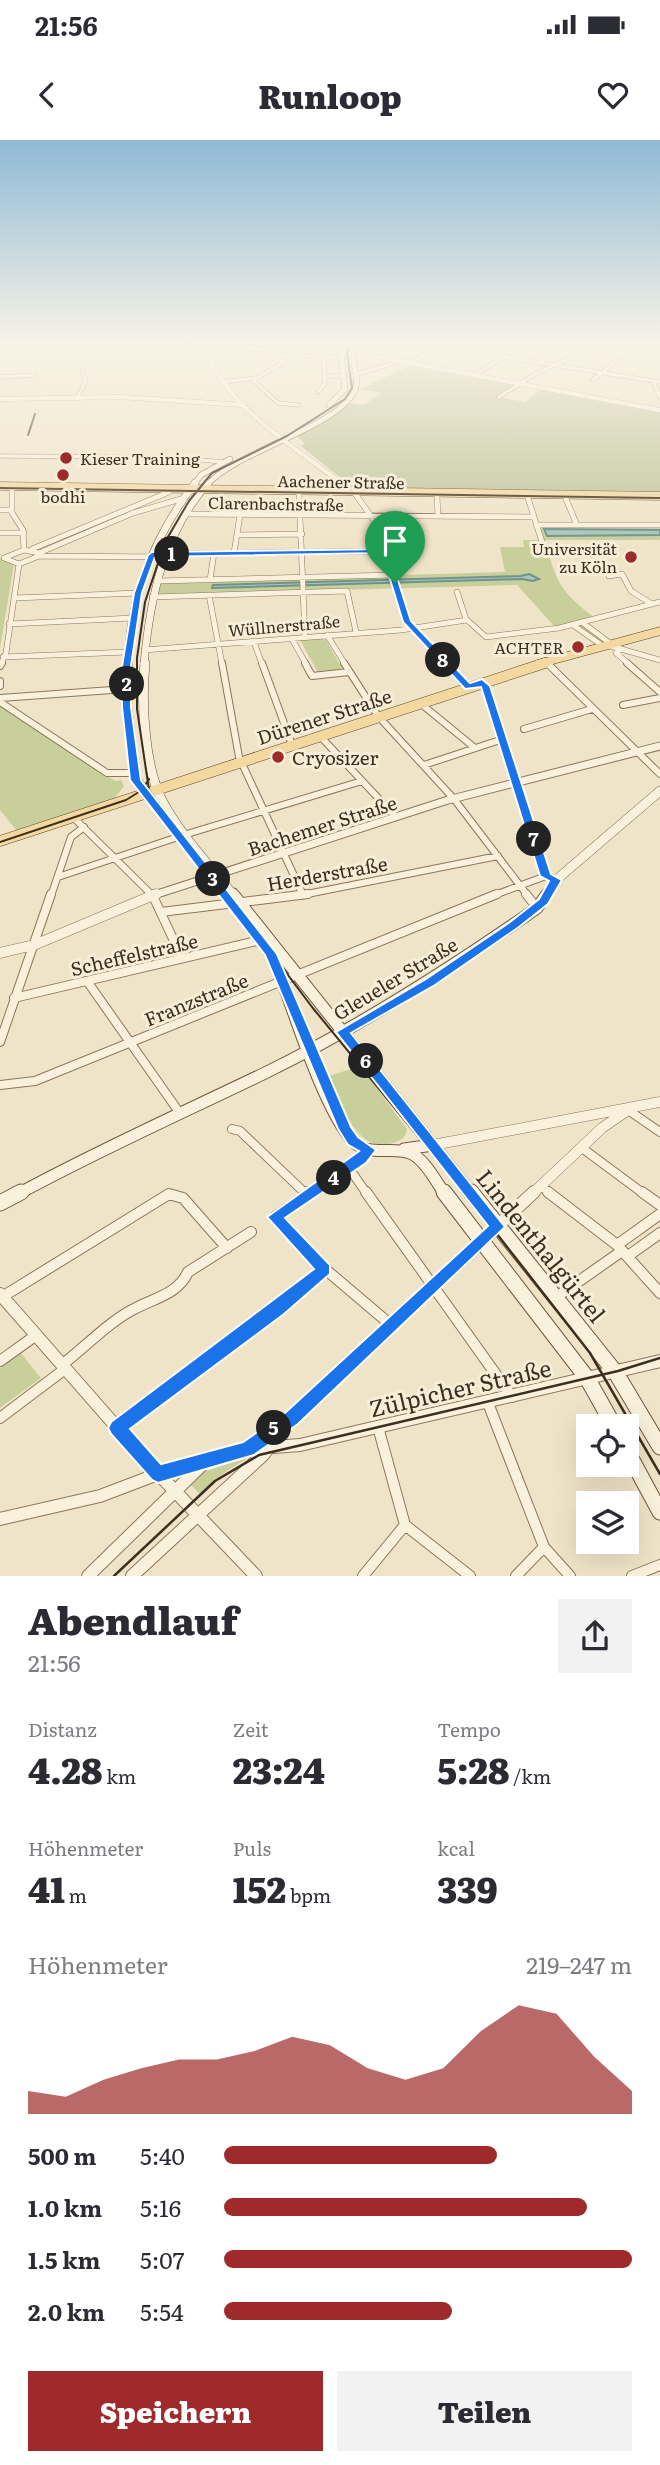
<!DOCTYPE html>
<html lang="de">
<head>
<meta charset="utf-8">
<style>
	body { margin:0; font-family:Literata,serif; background:#f2f2f3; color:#2b2b33; height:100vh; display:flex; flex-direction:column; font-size:26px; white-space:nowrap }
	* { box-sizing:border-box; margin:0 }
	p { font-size:23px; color:#7c7c81 }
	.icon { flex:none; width:38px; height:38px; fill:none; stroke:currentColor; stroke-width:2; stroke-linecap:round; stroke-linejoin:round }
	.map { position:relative; height:1436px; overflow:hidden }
	.sheet { display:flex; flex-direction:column; background:#fff; flex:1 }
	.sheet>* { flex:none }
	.fabs { position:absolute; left:576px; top:1274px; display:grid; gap:14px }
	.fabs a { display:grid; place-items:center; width:63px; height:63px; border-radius:0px; background:#fff; box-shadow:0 7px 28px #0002; font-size:35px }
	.pin { position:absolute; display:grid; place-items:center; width:60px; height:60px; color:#fff; margin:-72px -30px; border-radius:50% 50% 50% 0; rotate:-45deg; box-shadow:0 0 7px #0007 }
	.pin .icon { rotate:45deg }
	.km { position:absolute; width:35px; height:35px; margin:-18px; border-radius:50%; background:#222; color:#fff; font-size:19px; line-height:35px; text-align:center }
	.round { display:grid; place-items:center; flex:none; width:74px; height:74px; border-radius:0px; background:#f2f2f3 }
	.head { display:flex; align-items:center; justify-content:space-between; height:119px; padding:0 28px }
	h1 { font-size:38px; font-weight:800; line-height:52px }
	.figures { display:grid; grid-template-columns:repeat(3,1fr); gap:10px; height:119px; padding:7px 28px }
	.figures div { display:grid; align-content:center }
	.figures b { font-size:35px; font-weight:800 }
	.figures small { font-size:19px; font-weight:400 }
	.figures p { font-size:19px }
	.chart { height:196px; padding:14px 28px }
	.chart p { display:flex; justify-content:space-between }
	.chart svg { width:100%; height:126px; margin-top:7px; fill:#9e2a2b; opacity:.7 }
	.action { display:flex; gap:14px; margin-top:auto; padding:14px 28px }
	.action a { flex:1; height:80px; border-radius:0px; background:#9e2a2b; color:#fff; font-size:28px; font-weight:800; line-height:80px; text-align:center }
	.action a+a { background:#f2f2f3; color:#2b2b33 }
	ul { padding:0 28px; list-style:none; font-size:23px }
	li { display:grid; grid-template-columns:112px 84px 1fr; align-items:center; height:52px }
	li i { height:18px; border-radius:9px; background:#9e2a2b }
	.status { display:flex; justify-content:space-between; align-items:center; height:49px; padding:0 35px; background:#fff; direction:ltr }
	.status svg { height:19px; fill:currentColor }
	header { display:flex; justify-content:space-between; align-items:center; height:91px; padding:0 28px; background:#fff; font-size:32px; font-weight:800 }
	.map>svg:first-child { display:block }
</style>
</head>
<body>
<div class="status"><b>21:56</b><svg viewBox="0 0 49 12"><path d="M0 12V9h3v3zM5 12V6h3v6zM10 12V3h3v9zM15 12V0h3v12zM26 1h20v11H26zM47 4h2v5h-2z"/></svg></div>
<header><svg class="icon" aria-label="back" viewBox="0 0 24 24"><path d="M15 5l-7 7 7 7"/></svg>Runloop<svg class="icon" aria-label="heart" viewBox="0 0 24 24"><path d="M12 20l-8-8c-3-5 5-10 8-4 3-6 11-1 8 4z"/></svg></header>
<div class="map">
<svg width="660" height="1436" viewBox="0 0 660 1436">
	<rect width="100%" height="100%" fill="#f0e4c8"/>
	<path fill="#c9cf9b" d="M 540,386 L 660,386 L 660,400 L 545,400 C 557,444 559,450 595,478 L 584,481 L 610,500 L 595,504 L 569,484 L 555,487 L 517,445 L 157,455 L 161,442 L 505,432 L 500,407 L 524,407 L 523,400 L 544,400 Z
		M 0,418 L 14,424 L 0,508 Z
		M 325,498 L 343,530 L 318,533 L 300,500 Z
		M 0,566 L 103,634 L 116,641 L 121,640 L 124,646 L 114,659 L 17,691 L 0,670 Z
		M 360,926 L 407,989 C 406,997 402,1000 393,1003 C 354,1014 342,963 329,936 Z
		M 21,1213 L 41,1238 L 0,1268 L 0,1228 Z
		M 249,1317 L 224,1333 L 200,1354 L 189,1343 L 197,1334 Z"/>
	<path fill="#bfc49a" d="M 410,226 L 514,245 L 498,257 L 525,262 L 540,250 L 660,273 L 660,354 L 363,350 L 352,347 L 301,306 L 305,304 L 297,296 L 349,263 L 363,265 L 382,253 L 360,249 Z"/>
	<path fill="#a9c4bc" stroke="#6f938a" stroke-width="2" d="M 544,389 L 660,390 L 660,395 L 547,396 Z
		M 529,434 L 539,439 L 533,441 L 522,439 L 212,448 L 213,445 L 521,436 Z"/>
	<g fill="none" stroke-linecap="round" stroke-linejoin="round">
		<defs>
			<path id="minor-far4" d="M 423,204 L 442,208
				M 192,209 L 206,212
				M 504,217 L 660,242
				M 307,220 L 324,218 L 325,244 L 318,252
				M 541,222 L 568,204
				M 409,223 L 450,204
				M 355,235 L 400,221
				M 474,235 L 526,204
				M 326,236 L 344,236
				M 0,237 L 34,235
				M 252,239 L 278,263 L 298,265
				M 593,240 L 626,213
				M 653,240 L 660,258
				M 221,242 L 257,238 L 286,221 L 281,222
				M 78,256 L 86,241 L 82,231
				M 499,257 L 535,234 L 593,207
				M 0,316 L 163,317 L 225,322"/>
			<path id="minor-far3" d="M 12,350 L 12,373 L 23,390 L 24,410
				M 299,354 L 305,497
				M 356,355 L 378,386 L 407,482 L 447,524
				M 437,357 L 438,376
				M 528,358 L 544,408
				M 566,359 L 577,385
				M 0,370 L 11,370
				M 186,374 L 533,377
				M 536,385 L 660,385
				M 0,393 L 24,393
				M 237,395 L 302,394
				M 32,409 L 169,352
				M 24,410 L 39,413 L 39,416 L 19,424 L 4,418 Z
				M 39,413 L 133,373 L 181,359
				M 234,413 L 240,375
				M 166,414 L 385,411
				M 39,416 L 165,417
				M 609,436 L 622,434 L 631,451 L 652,464
				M 210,440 L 214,413
				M 157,441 L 392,435
				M 457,452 L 466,479 L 486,497 L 559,488 L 660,462
				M 209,455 L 222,524
				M 152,457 L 347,451 L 356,492
				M 15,458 L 138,453
				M 583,483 L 611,504
				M 9,484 L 133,478
				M 573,485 L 603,506
				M 327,495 L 345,524
				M 292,499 L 306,524
				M 254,502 L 262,524
				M 621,509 L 616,513 L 629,524
				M 144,510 L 401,490 L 467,480
				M 3,517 L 128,512
				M 546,522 L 548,524
				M 1,524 L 6,513 L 19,424"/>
			<path id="minor-far2" d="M 222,523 L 239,617 L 303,755
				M 262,523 L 292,605
				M 305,523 L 312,536 L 349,532
				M 344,523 L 378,576 L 454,659 L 528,756
				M 445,523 L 468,547
				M 547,523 L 660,634
				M 627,523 L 660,552
				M 0,526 L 2,523
				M 0,541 L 0,546
				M 482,542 L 496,576 L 546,736
				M 0,558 L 126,549
				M 0,562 L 107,633 L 134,633
				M 420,563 L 475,608
				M 623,565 L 660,558
				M 524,589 L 592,569
				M 320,596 L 396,677
				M 424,625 L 503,599
				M 74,678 L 153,756
				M 187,694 L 362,641
				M 58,737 L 181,696
				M 51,756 L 71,697 L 84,687
				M 297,756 L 498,716
				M 492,756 L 546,736"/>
			<path id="minor-far1" d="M 152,754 L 182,818
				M 526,754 L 537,768
				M 161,772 L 308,754
				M 87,841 L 179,972
				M 14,858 L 261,800
				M 0,902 L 51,754
				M 0,945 L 35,941 L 497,754
				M 628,970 L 660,992
				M 232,989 L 240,991 L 306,1054
				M 582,1008 L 644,1054
				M 349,1028 L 367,1054
				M 541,1046 L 551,1054
				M 310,1054 L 361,1019 L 369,1010"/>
			<path id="minor" d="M 305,1052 L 308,1055
				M 312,1052 L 275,1077 L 325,1129 L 391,1185
				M 366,1052 L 512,1257
				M 548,1052 L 617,1105 L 660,1153
				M 642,1052 L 660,1065
				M 617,1105 L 660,1074
				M 628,1116 L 660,1093
				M 2,1157 L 169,1054 L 183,1058 L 227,1108
				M 555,1158 L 622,1111
				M 0,1221 L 35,1196
				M 62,1225 C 84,1208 112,1179 136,1168 C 155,1158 178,1154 188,1132 L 251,1092
				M 488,1263 L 544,1407 L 570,1436
				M 0,1278 L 65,1229
				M 378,1287 L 405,1385 L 470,1436
				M 117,1288 L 325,1129
				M 363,1436 L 405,1385
				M 516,1436 L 544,1407
				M 632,1436 L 660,1425"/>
			<path id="tertiary-far4" d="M 207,204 C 213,260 302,311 343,345
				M 568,204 L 660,219
				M 351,212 L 660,270
				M 0,259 L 121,257 L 244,265"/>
			<path id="tertiary-far3" d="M 341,343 L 354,353
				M 607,505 L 660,520"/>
			<path id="tertiary-far2" d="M 151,756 L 448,660 L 660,606"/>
			<path id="tertiary-far1" d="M 0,813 L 34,805 L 156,754
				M 433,1005 L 660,962
				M 532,1054 L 602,988 L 628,970"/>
			<path id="tertiary" d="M 0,1154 L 149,1324 L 256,1436
				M 248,1309 L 292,1278 L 534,1052
				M 0,1379 L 100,1356 L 158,1334 L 248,1309 L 300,1305 L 660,1221
				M 88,1436 L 206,1321
				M 132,1436 L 263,1315 L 291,1279"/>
			<path id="secondary-far4" d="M 120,204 L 347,212
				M 329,265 L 345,249 L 341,213 L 344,204
				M 194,345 L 201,335 L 230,319
				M 207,345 C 236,311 347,284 356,247 C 359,233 350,219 353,204"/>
			<path id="secondary-far3" d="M 128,524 C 129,458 155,395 195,343
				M 144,524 C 150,458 163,394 208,343"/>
			<path id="secondary-far2" d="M 128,523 L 127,567 L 136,640 L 181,696
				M 145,523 C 141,563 144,631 165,666 C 183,698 211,727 234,756
				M 545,756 L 556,740 L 660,651"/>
			<path id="secondary-far1" d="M 233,754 L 472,1054
				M 263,802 L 275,820 C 291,863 324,972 354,1002 C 369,1017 392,1006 410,1013 C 425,1019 436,1042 445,1054
				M 404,1009 L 433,1005
				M 18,1054 C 99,1010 182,973 265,933 C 361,886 450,829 537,768 L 547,754"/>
			<path id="secondary" d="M 444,1052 L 587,1238 L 614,1286
				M 471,1052 L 616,1233 L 660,1307
				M 0,1063 L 21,1052
				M 626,1309 L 660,1372"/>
			<path id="primary-far1" d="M 0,346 L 660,356
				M 538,524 L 660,491"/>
			<path id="primary" d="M 0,701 L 545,523"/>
		</defs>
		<use href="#minor-far4" stroke="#8d765c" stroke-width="4.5"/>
		<use href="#minor-far3" stroke="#8d765c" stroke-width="6"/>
		<use href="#minor-far2" stroke="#8d765c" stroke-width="8"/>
		<use href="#minor-far1" stroke="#8d765c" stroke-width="10"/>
		<use href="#minor" stroke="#8d765c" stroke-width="12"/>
		<use href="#tertiary-far4" stroke="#8d765c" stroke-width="5"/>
		<use href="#tertiary-far3" stroke="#8d765c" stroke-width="6"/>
		<use href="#tertiary-far2" stroke="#8d765c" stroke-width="9"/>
		<use href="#tertiary-far1" stroke="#8d765c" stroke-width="11"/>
		<use href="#tertiary" stroke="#8d765c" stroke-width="14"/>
		<use href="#secondary-far4" stroke="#6f573f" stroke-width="6"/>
		<use href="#secondary-far3" stroke="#6f573f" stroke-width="8"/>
		<use href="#secondary-far2" stroke="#6f573f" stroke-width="10"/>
		<use href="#secondary-far1" stroke="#6f573f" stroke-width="13"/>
		<use href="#secondary" stroke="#6f573f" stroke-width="17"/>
		<use href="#primary-far1" stroke="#5b4430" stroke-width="9"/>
		<use href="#primary" stroke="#5b4430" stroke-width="11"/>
		<use href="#minor-far4" stroke="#faf1dc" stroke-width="3.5"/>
		<use href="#minor-far3" stroke="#faf1dc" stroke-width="5"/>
		<use href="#minor-far2" stroke="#faf1dc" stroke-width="6"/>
		<use href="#minor-far1" stroke="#faf1dc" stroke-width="8"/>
		<use href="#minor" stroke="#faf1dc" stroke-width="10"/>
		<use href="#tertiary-far4" stroke="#faf1dc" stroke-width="4.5"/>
		<use href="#tertiary-far3" stroke="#faf1dc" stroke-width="5"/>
		<use href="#tertiary-far2" stroke="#faf1dc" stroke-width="7"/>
		<use href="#tertiary-far1" stroke="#faf1dc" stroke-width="10"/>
		<use href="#tertiary" stroke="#faf1dc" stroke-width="12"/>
		<use href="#secondary-far4" stroke="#faf1dc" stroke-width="5"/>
		<use href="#secondary-far3" stroke="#faf1dc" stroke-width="7"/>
		<use href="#secondary-far2" stroke="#faf1dc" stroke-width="9"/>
		<use href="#secondary-far1" stroke="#faf1dc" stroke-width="11"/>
		<use href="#secondary" stroke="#faf1dc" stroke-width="15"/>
		<use href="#primary-far1" stroke="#f3d9a0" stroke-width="8"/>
		<use href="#primary" stroke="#f3d9a0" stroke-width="10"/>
		<path stroke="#3d2e20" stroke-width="2" d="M 349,204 L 347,213 L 352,248 L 345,259 L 287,296 L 212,333 L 189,361 L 165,402 L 145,462 L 137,518 L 137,569 L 149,650 L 312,867 L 465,1054
			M 28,295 L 35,274
			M 0,348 L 660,358
			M 0,702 L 126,660 L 142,650 L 149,639"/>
		<path stroke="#3d2e20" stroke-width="2.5" d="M 464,1052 L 590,1213 L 660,1334
			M 114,1436 L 215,1341 L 259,1315 L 618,1231 L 660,1218"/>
	</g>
	<linearGradient id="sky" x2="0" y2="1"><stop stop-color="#8fbad6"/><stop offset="0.5" stop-color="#f8f3e6"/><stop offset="1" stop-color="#f8f3e6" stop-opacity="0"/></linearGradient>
	<rect width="660" height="405" fill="url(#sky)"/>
	<path fill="#1a73e8" stroke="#fff" stroke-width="2" fill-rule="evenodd" d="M 388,409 L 411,481 L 470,543 L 482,539 L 490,546 L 551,734 L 562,740 L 548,764 L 519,787 L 435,845 L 351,893 L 505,1087 L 298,1284 L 254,1315 L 158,1343 L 152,1340 L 111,1294 L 108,1288 L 111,1282 L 314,1129 L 267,1077 L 359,1011 L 348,1005 L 338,989 L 265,815 L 130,640 L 122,567 L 122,526 L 134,453 L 148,415 L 152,412 ZM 382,413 L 403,482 L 465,549 L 481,547 L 540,736 L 549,741 L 539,759 L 510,782 L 426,839 L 336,892 L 488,1086 L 286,1272 L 243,1302 L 161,1324 L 130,1289 L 284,1174 L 330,1134 L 330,1125 L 285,1078 L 366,1023 L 376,1010 L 358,997 L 351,987 L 277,814 L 141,640 L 131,567 L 131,526 L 142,453 L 155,417 Z"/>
	<g fill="#9e2a2b" stroke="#f7eed8" stroke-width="2.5">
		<circle cx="66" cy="318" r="7"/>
		<circle cx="63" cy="335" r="7"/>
		<circle cx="631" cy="417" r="7"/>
		<circle cx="578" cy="507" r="7"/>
		<circle cx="278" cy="617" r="7"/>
	</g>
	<g text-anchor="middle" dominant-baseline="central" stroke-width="6" stroke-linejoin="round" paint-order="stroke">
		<g font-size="16" fill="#3d2e20" stroke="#f7eed8" text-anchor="end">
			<text x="80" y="318" text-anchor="start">Kieser Training</text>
			<text x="63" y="356" text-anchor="middle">bodhi</text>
			<text x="617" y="408">Universität<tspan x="617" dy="18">zu Köln</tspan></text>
			<text x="564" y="507">ACHTER</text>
		</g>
		<g font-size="16" fill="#3d2e20" stroke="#f7eed8">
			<text transform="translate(341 341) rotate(1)">Aachener Straße</text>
			<text transform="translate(276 363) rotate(1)">Clarenbachstraße</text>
			<text transform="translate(284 485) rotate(-5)">Wüllnerstraße</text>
		</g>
		<g font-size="19" fill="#3d2e20" stroke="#f7eed8">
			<text transform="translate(324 576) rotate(-18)">Dürener Straße</text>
			<text transform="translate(322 685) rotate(-18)">Bachemer Straße</text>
			<text transform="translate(327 733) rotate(-10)">Herderstraße</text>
			<text transform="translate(134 814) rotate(-13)">Scheffelstraße</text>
			<text transform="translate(395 838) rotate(-31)">Gleueler Straße</text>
			<text transform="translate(196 859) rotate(-22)">Franzstraße</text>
		</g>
		<g font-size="19" fill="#3d2e20" stroke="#f7eed8" text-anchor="start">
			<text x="292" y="617">Cryosizer</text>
		</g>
		<g font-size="23" fill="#3d2e20" stroke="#f7eed8">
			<text transform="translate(542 1105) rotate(51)">Lindenthalgürtel</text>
			<text transform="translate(460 1247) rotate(-13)">Zülpicher Straße</text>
		</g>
	</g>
</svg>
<div class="fabs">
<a><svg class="icon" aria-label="locate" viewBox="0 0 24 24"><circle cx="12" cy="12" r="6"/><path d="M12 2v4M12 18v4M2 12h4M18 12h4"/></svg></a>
<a><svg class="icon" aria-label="layers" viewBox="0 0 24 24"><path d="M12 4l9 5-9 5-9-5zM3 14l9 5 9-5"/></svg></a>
</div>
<div class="pin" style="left:395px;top:443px;background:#1e9e55"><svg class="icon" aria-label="arrive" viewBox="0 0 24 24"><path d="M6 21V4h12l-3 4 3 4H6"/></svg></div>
<b class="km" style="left:172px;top:414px">1</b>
<b class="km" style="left:127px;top:544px">2</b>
<b class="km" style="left:213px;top:739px">3</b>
<b class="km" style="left:334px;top:1038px">4</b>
<b class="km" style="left:274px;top:1288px">5</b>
<b class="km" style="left:366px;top:921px">6</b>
<b class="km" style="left:534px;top:699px">7</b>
<b class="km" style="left:443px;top:520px">8</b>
</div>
<section class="sheet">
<div class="head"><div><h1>Abendlauf</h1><p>21:56</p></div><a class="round"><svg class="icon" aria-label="share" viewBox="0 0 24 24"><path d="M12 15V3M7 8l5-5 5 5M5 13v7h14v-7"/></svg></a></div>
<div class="figures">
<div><p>Distanz</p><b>4.28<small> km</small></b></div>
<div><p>Zeit</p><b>23:24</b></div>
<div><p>Tempo</p><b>5:28<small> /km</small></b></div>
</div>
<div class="figures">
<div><p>Höhenmeter</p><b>41<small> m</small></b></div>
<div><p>Puls</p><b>152<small> bpm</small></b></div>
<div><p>kcal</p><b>339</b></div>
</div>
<div class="chart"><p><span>Höhenmeter</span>219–247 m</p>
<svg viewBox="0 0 160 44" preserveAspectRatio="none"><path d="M0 44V36L10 38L20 32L30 28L40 25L50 25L60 22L70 17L80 20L90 28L100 32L110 28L120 15L130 6L140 9L150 24L160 36V44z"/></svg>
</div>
<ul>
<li><b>500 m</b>5:40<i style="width:67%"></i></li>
<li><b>1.0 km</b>5:16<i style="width:89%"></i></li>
<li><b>1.5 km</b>5:07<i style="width:100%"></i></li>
<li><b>2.0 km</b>5:54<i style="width:56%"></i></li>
</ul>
<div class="action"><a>Speichern</a><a>Teilen</a></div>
</section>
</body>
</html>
